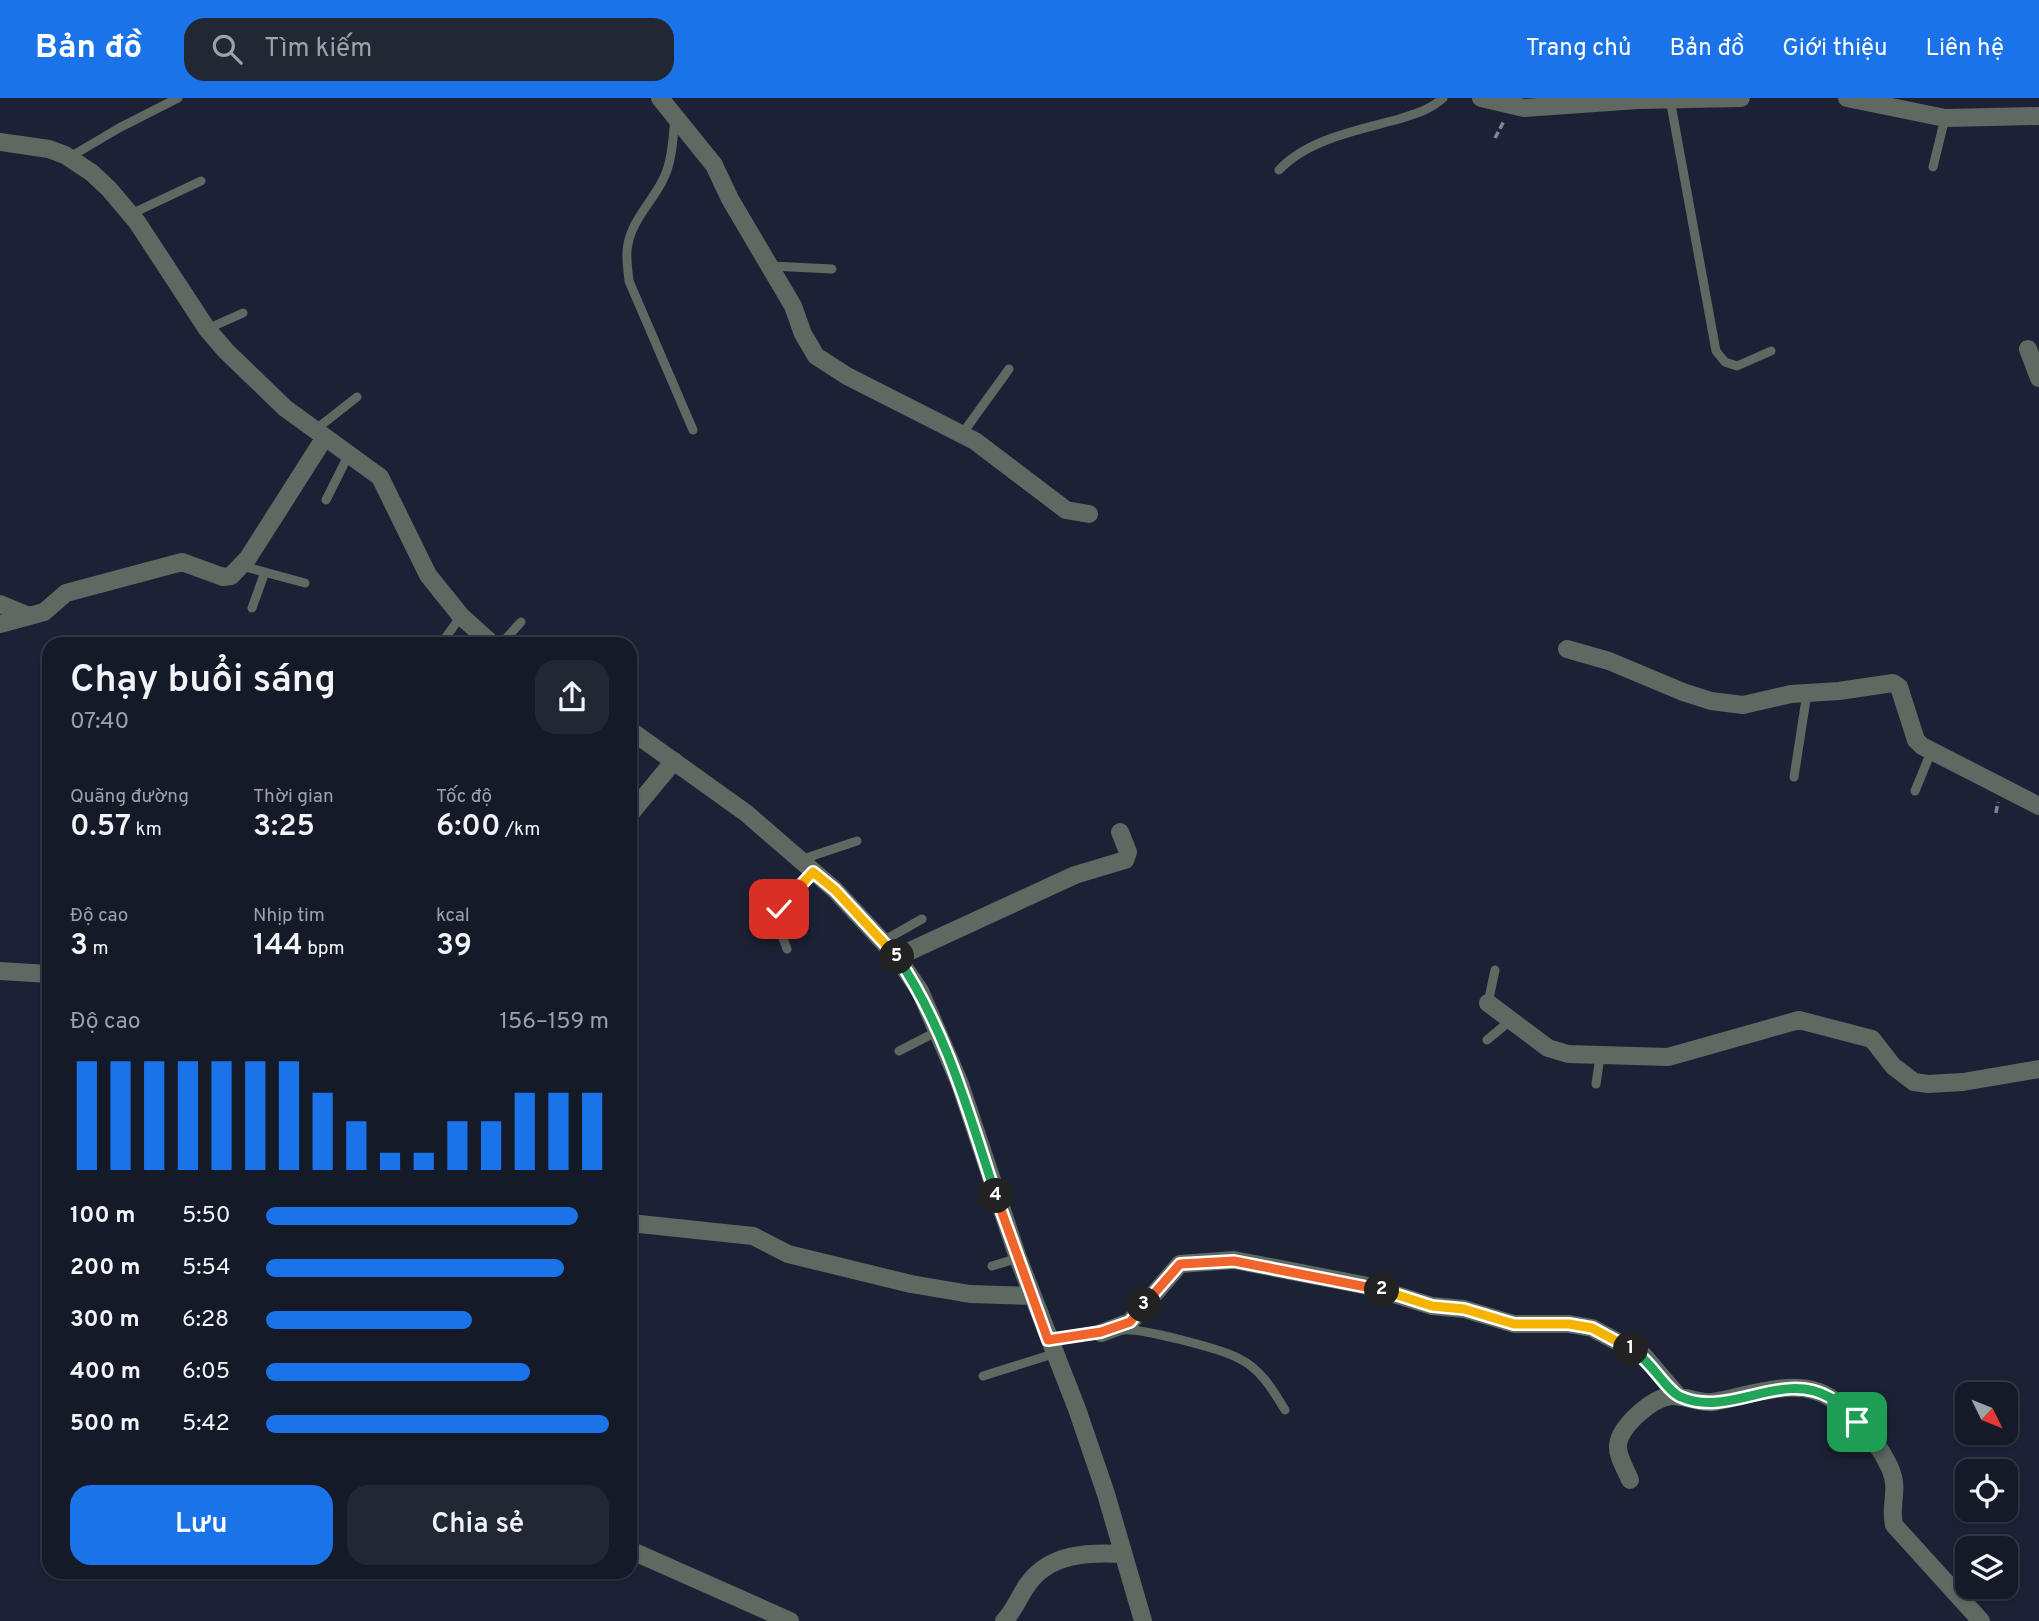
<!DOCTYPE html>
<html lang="vi">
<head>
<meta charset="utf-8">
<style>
	body { margin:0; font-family:Overpass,sans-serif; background:#222734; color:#f1f3f6; height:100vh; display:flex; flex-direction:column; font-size:26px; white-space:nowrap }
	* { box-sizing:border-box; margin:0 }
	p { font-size:23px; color:#9da1a8 }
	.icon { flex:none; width:38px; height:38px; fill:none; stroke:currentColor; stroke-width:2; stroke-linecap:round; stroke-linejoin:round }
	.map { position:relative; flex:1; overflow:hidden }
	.panel { position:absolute; left:42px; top:539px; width:595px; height:942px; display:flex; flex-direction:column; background:#151a28; border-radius:21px; box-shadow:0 2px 5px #0004,0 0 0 2px #343845 }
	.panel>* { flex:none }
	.needle { width:46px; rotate:133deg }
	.fabs { position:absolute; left:1955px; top:1284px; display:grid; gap:14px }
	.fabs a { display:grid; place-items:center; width:63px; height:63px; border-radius:14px; background:#151a28; box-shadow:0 2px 5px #0004,0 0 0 2px #343845; font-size:35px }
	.pin { position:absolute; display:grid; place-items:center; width:60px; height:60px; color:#fff; margin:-30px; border-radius:14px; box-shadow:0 4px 10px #0006 }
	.km { position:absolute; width:35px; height:35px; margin:-18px; border-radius:50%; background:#222; color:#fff; font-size:19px; line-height:35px; text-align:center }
	.round { display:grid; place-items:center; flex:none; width:74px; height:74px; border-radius:21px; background:#222734 }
	.overview { display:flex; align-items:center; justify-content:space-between; height:119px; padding:0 28px }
	h1 { font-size:38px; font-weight:600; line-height:52px }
	.figures { display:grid; grid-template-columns:repeat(3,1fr); gap:10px; height:119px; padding:7px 28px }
	.figures div { display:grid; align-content:center }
	.figures b { font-size:30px; font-weight:600 }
	.figures small { font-size:19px; font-weight:400 }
	.figures p { font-size:19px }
	.chart { height:196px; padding:14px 28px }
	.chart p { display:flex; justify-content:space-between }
	.chart svg { width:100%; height:126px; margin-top:7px; stroke:#1a73e8; stroke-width:6 }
	.action { display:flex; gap:14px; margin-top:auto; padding:14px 28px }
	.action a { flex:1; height:80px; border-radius:21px; background:#1a73e8; color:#fff; font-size:28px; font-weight:600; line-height:80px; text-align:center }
	.action a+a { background:#222734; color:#f1f3f6 }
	ul { padding:0 28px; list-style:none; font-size:23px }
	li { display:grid; grid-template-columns:112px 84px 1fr; align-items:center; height:52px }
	li i { height:18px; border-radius:9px; background:#1a73e8 }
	header { display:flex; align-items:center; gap:42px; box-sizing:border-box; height:98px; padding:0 35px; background:#1a73e8; color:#fff }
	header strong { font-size:33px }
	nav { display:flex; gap:38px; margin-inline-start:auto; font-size:24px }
	.search { width:490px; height:63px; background:#222734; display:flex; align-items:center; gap:18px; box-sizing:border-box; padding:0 24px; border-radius:21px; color:#9da1a8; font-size:26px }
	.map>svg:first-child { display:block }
</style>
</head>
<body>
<header>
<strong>Bản đồ</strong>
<div class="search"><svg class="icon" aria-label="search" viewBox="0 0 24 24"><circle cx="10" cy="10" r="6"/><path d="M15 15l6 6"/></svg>Tìm kiếm</div>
<nav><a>Trang chủ</a><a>Bản đồ</a><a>Giới thiệu</a><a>Liên hệ</a></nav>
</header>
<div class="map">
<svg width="2039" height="1523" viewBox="0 0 2039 1523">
	<rect width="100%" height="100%" fill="#1c2236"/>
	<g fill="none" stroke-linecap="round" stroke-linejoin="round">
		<path stroke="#7f8596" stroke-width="3.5" stroke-dasharray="7 3.5" stroke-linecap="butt" d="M 1495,40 L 1504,23
			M 1996,715 L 1998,704"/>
		<path stroke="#5e6962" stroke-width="9" d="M 1670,1 L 1716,253 L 1725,264 L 1737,268 L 1771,253
			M 675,21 C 673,36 673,54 668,69 C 660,97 633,118 628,146 C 625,158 628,171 629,183 L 693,332
			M 70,59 L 119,30 L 178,0
			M 1933,69 L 1945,20
			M 1279,72 C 1308,41 1359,32 1399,21 C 1415,16 1430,12 1443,0
			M 131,116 L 201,83
			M 771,168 L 832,171
			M 207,231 L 243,215
			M 315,332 L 357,299
			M 962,336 L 1009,271
			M 326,402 L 349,356
			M 242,468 L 305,485
			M 252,510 L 265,474
			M 441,546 L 461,518
			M 501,546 L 521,524
			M 1794,679 L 1807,595
			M 1915,693 L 1931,654
			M 800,762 L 857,743
			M 883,843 L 922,821
			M 787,851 L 780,832 L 779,811 L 813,774
			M 1488,905 L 1495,872
			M 1487,942 L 1511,922
			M 899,953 L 938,933
			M 1596,986 L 1600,959
			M 992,1168 L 1018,1160
			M 1122,1232 C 1139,1229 1221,1251 1238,1260 C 1260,1270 1273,1292 1285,1312
			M 1049,1242 L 1101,1234
			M 983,1278 L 1053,1256"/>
		<path stroke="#5e6962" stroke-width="18" d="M 660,0 L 714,67 L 730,101 L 793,208 L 803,236 L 816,258 L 847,278 L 975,343 L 1066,412 L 1089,416
			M 1481,0 L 1524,10 L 1638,2 L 1741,0
			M 1847,0 L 1945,20 L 2039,18
			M 0,44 L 49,51 L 65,57 L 92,75 L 109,91 L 137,124 L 207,231 L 226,253 L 285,310 L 380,379 L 428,477 L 461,518 L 492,546
			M 2028,251 L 2039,280
			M 0,506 L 29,518
			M 0,526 L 44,514 L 66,495 L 182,464 L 223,479 L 231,478 L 248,460 L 325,339
			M 1567,551 L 1609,563 L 1683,594 L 1711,603 L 1743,607 L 1791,596 L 1839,593 L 1893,585 L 1899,589 L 1916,642 L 1922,648 L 2039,708
			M 630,632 L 746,715 L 835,792 L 897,859 L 920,893 L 960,986 L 1018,1160 L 1077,1311 L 1106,1396 L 1143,1523
			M 630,716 L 674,663
			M 897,859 L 1075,777 L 1125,762 L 1128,754 L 1120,734
			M 0,873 L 49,876
			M 1488,905 L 1548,950 L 1568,956 L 1668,959 L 1799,922 L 1872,941 L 1893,968 L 1914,984 L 1928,986 L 1963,984 L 2039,971
			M 630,1125 L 753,1138 L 788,1156 L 911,1186 L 970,1196 L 1032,1198
			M 1101,1235 L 1130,1224 L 1180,1166 L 1234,1162 L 1368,1188 L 1432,1208 L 1464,1211 L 1514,1226 L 1569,1226 L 1592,1230 L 1644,1258 L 1679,1299
			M 1630,1382 C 1626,1372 1617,1358 1618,1347 C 1620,1328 1652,1300 1671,1298 C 1685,1297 1699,1306 1713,1304 C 1749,1298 1799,1277 1832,1301 C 1839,1306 1846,1313 1852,1319 C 1867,1333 1882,1352 1890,1370 C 1900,1393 1889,1406 1894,1427 L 1981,1523
			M 630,1452 L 790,1523
			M 1004,1523 C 1015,1512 1019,1498 1028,1486 C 1050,1455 1089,1454 1123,1456"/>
	</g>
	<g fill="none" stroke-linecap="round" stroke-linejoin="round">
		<defs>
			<path id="split-1" d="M 1631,1251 C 1651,1262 1666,1293 1681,1299 C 1729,1320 1781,1272 1829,1299 C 1840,1305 1849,1316 1857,1324"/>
			<path id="split-2" d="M 1382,1192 L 1432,1208 L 1464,1211 L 1514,1226 L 1569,1226 L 1592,1230 L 1631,1251"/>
			<path id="split-3" d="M 1144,1207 L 1180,1166 L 1234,1163 L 1382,1192"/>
			<path id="split-4" d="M 996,1098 L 1048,1242 L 1101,1234 L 1130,1224 L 1144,1207"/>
			<path id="split-5" d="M 897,859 C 946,931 969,1016 996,1098"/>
			<path id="split-6" d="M 779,811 L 813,774 L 835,792 L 897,859"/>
		</defs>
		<use href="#split-1" stroke="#fff" stroke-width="14"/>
		<use href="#split-2" stroke="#fff" stroke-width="14"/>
		<use href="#split-3" stroke="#fff" stroke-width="14"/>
		<use href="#split-4" stroke="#fff" stroke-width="14"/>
		<use href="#split-5" stroke="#fff" stroke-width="14"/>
		<use href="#split-6" stroke="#fff" stroke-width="14"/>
		<use href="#split-1" stroke="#22a559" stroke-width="9"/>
		<use href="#split-2" stroke="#f5b400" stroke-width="9"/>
		<use href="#split-3" stroke="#f0652b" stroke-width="9"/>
		<use href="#split-4" stroke="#f0652b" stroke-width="9"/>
		<use href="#split-5" stroke="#22a559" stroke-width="9"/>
		<use href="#split-6" stroke="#f5b400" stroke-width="9"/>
	</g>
</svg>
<div class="fabs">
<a><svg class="needle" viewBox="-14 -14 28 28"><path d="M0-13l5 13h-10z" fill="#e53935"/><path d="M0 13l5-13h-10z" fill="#9da1a8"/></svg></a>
<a><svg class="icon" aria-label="locate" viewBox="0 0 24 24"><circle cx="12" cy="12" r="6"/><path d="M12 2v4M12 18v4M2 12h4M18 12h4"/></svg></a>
<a><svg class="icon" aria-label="layers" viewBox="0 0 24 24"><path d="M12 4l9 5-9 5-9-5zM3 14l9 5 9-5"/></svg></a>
</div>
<div class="pin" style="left:1857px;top:1324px;background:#1e9e55"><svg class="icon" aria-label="arrive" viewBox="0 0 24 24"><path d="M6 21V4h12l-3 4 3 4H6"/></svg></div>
<div class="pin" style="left:779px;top:811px;background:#d93025"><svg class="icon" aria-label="check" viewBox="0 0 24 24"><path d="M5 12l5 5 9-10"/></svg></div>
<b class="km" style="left:1631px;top:1251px">1</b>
<b class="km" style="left:1382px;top:1192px">2</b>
<b class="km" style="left:1144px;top:1207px">3</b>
<b class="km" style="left:996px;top:1098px">4</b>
<b class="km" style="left:897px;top:859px">5</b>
<section class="panel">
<div class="overview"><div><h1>Chạy buổi sáng</h1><p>07:40</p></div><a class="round"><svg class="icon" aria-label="share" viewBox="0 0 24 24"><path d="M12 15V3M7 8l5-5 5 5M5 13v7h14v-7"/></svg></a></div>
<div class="figures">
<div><p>Quãng đường</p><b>0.57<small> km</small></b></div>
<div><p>Thời gian</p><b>3:25</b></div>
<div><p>Tốc độ</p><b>6:00<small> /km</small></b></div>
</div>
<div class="figures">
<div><p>Độ cao</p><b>3<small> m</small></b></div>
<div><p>Nhịp tim</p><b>144<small> bpm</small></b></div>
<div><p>kcal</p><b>39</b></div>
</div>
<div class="chart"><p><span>Độ cao</span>156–159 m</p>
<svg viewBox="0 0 160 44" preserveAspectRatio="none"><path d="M5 44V6M15 44V6M25 44V6M35 44V6M45 44V6M55 44V6M65 44V6M75 44V17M85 44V27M95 44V38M105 44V38M115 44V27M125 44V27M135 44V17M145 44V17M155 44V17"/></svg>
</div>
<ul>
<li><b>100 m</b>5:50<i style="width:91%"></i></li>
<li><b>200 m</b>5:54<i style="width:87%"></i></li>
<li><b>300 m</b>6:28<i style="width:60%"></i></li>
<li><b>400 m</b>6:05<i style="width:77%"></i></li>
<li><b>500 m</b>5:42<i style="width:100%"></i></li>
</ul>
<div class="action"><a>Lưu</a><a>Chia sẻ</a></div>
</section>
</div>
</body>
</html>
